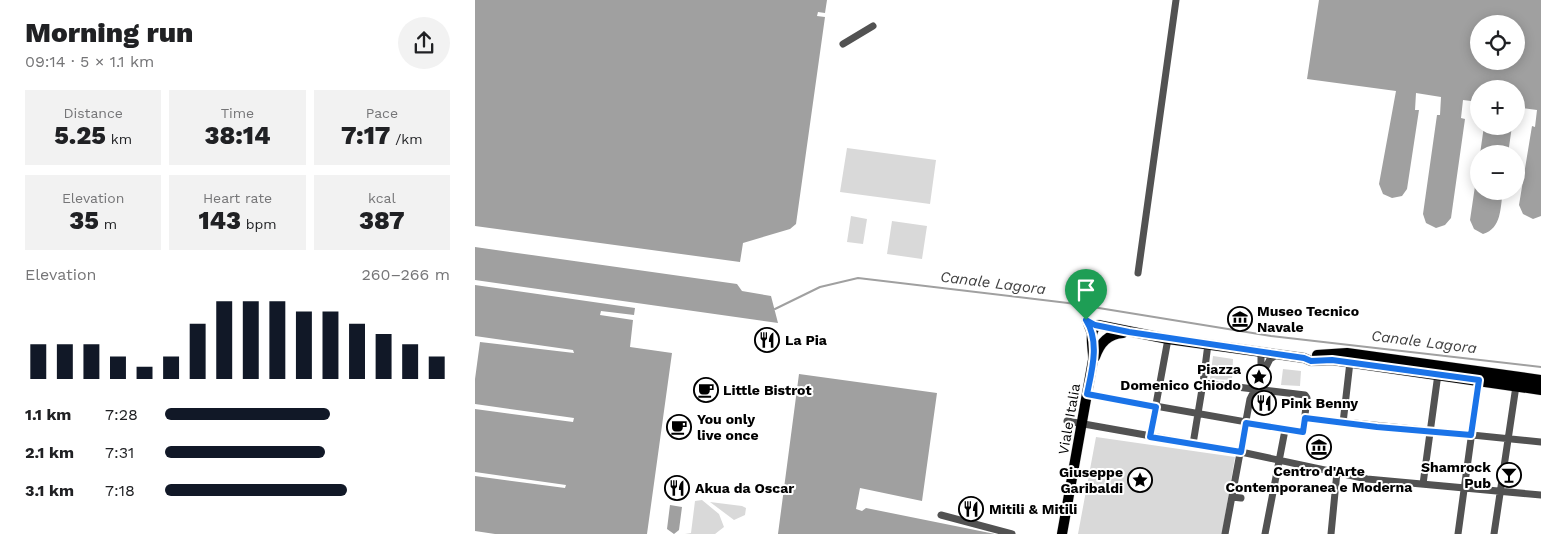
<!DOCTYPE html>
<html lang="en">
<head>
<meta charset="utf-8">
<style>
	body { margin:0; font-family:"Work Sans",sans-serif; background:#f2f2f2; color:#202124; height:100vh; display:flex; flex-direction:column; font-size:19px; white-space:nowrap }
	* { box-sizing:border-box; margin:0 }
	p { font-size:16px; color:#757577 }
	.icon { flex:none; width:28px; height:28px; fill:none; stroke:currentColor; stroke-width:2; stroke-linecap:round; stroke-linejoin:round }
	.map { position:relative; flex:1; overflow:hidden }
	.sheet { display:flex; flex-direction:column; background:#fff; width:475px }
	.sheet>* { flex:none }
	.controls { position:absolute; left:995px; top:15px; display:grid; gap:10px }
	.controls a { display:grid; place-items:center; width:55px; height:55px; border-radius:50%; background:#fff; box-shadow:0 2px 12px #0003; font-size:25px }
	.pin { position:absolute; display:grid; place-items:center; width:42px; height:42px; color:#fff; margin:-51px -21px; border-radius:50% 50% 50% 0; rotate:-45deg; box-shadow:0 0 5px #0007 }
	.pin .icon { rotate:45deg }
	.round { display:grid; place-items:center; flex:none; width:52px; height:52px; border-radius:26px; background:#f2f2f2 }
	.headline { display:flex; align-items:center; justify-content:space-between; height:85px; padding:0 25px }
	h1 { font-size:28px; font-weight:800; line-height:38px }
	.metrics { display:grid; grid-template-columns:repeat(3,1fr); gap:8px; height:85px; padding:5px 25px }
	.metrics div { display:grid; align-content:center; border-radius:0px; background:#f2f2f2; text-align:center }
	.metrics b { font-size:25px; font-weight:800 }
	.metrics small { font-size:14px; font-weight:400 }
	.metrics p { font-size:14px }
	.chart { height:140px; padding:10px 25px }
	.chart p { display:flex; justify-content:space-between }
	.chart svg { width:100%; height:90px; margin-top:5px; stroke:#111827; stroke-width:6 }
	ul { padding:0 25px; list-style:none; font-size:16px }
	li { display:grid; grid-template-columns:80px 60px 1fr; align-items:center; height:38px }
	li i { height:12px; border-radius:6px; background:#111827 }
	main { display:flex; flex:1; min-height:0 }
	.map>svg:first-child { display:block }
</style>
</head>
<body>
<main>
<section class="sheet">
<div class="headline"><div><h1>Morning run</h1><p>09:14 · 5 × 1.1 km</p></div><a class="round"><svg class="icon" aria-label="share" viewBox="0 0 24 24"><path d="M12 15V3M7 8l5-5 5 5M5 13v7h14v-7"/></svg></a></div>
<div class="metrics">
<div><p>Distance</p><b>5.25<small> km</small></b></div>
<div><p>Time</p><b>38:14</b></div>
<div><p>Pace</p><b>7:17<small> /km</small></b></div>
</div>
<div class="metrics">
<div><p>Elevation</p><b>35<small> m</small></b></div>
<div><p>Heart rate</p><b>143<small> bpm</small></b></div>
<div><p>kcal</p><b>387</b></div>
</div>
<div class="chart"><p><span>Elevation</span>260–266 m</p>
<svg viewBox="0 0 160 44" preserveAspectRatio="none"><path d="M5 44V27M15 44V27M25 44V27M35 44V33M45 44V38M55 44V33M65 44V17M75 44V6M85 44V6M95 44V6M105 44V11M115 44V11M125 44V17M135 44V22M145 44V27M155 44V33"/></svg>
</div>
<ul>
<li><b>1.1 km</b>7:28<i style="width:58%"></i></li>
<li><b>2.1 km</b>7:31<i style="width:56%"></i></li>
<li><b>3.1 km</b>7:18<i style="width:64%"></i></li>
</ul>
</section>
<div class="map">
<svg width="1066" height="534" viewBox="0 0 1066 534">
	<rect width="100%" height="100%" fill="#fff"/>
	<path fill="#d9d9d9" d="M 372,148 L 461,160 L 455,204 L 365,192 Z
		M 376,216 L 392,219 L 388,244 L 372,242 Z
		M 417,221 L 452,226 L 447,259 L 412,254 Z
		M 738,356 L 758,359 L 757,380 L 735,379 Z
		M 808,369 L 826,371 L 825,386 L 806,385 Z
		M 621,437 L 760,457 L 747,534 L 603,534 Z
		M 227,500 L 244,514 L 249,527 L 240,534 L 210,534 L 216,533 L 220,501 Z
		M 235,502 L 267,506 L 271,508 L 270,515 L 259,520 Z"/>
	<path fill="#a0a0a0" fill-rule="evenodd" d="M 0,0 L 352,0 L 350,13 L 343,12 L 342,16 L 350,17 L 321,224 L 315,229 L 268,243 L 265,262 L 0,226 Z
		M 844,0 L 1066,0 L 1066,216 L 1058,219 L 1048,214 L 1044,205 L 1057,126 L 1060,127 L 1062,110 L 1041,107 L 1041,89 L 1004,89 L 1004,102 L 988,100 L 986,118 L 990,119 L 976,218 L 970,225 L 961,228 L 951,223 L 948,214 L 962,115 L 965,115 L 966,97 L 941,93 L 940,110 L 944,110 L 932,189 L 927,196 L 917,198 L 908,194 L 904,184 L 921,91 L 832,79 ZM 1004,24 L 1041,24 L 1041,61 L 1004,61 Z
		M 1009,126 L 1037,126 L 1033,154 L 1005,154 Z
		M 1004,159 L 1004,191 L 1028,191 C 1025,208 1027,228 1008,234 L 999,229 L 995,220 Z
		M 0,247 L 262,284 L 267,291 L 296,296 L 303,323 L 0,280 Z
		M 0,285 L 160,308 L 159,315 L 126,311 L 125,315 L 158,320 L 155,347 L 197,353 L 172,534 L 20,534 L 0,531 L 0,476 L 90,488 L 91,485 L 0,472 L 0,409 L 98,422 L 99,418 L 0,404 L 0,379 L 5,342 L 99,353 L 98,350 L 0,336 Z
		M 324,374 L 462,393 L 447,501 L 385,488 L 381,509 L 387,511 L 391,508 L 520,534 L 303,534 Z
		M 195,505 L 207,507 L 204,530 L 199,534 L 192,529 Z"/>
	<g fill="none" stroke-linecap="round" stroke-linejoin="round">
		<path stroke="#a0a0a0" stroke-width="2" d="M 300,309 L 345,287 L 383,278 L 593,303 L 796,336 L 1066,367"/>
		<defs>
			<path id="primary" d="M 842,355 L 872,353 L 1066,380
				M 620,357 C 625,343 633,334 648,333
				M 587,534 L 618,360 C 619,349 612,331 623,325 L 693,339 L 829,358 L 836,361 L 857,360 L 1066,390"/>
		</defs>
		<use href="#primary" stroke="#dbdbdb" stroke-width="11"/>
		<path stroke="#525252" stroke-width="7" d="M 368,44 L 398,26
			M 663,273 L 701,0
			M 786,376 L 786,352
			M 612,394 L 828,432 L 832,398 L 830,395 L 728,383 L 733,344
			M 830,418 L 1066,442
			M 592,421 L 766,452 L 892,479 L 1066,495
			M 868,423 L 875,362
			M 675,437 L 693,339
			M 718,444 L 728,383
			M 948,484 L 963,374
			M 757,497 L 766,498
			M 466,515 L 537,534
			M 750,534 L 775,399 L 795,359 L 803,354
			M 790,534 L 810,430
			M 856,534 L 862,472
			M 983,534 L 1004,380
			M 1019,534 L 1041,386"/>
		<path stroke="#525252" stroke-width="9" d="M 611,320 L 616,333"/>
		<use href="#primary" stroke="#000" stroke-width="10"/>
	</g>
	<g fill="none" stroke-linecap="round" stroke-linejoin="round">
		<defs>
			<path id="route" d="M 611,320 L 620,325 L 654,332 L 829,358 L 836,361 L 857,360 L 1004,380 L 996,435 L 902,427 L 830,418 L 828,432 L 771,423 L 766,452 L 675,437 L 681,407 L 612,394 C 617,370 625,342 611,320 Z"/>
		</defs>
		<use href="#route" stroke="#fff" stroke-width="10"/>
		<use href="#route" stroke="#1a73e8" stroke-width="6"/>
	</g>
	<defs>
		<symbol id="museum-ring" viewBox="-11 -11 22 22"><circle r="9.5" fill="#fff" stroke="#000" stroke-width="1.5"/><path d="M0-6L6-3V-2H-6V-3ZM-5-1h2V3h-2ZM-1-1h2V3h-2ZM3-1h2V3H3ZM-6 4H6V6H-6Z" fill="#000"/></symbol>
		<symbol id="restaurant-ring" viewBox="-11 -11 22 22"><circle r="9.5" fill="#fff" stroke="#000" stroke-width="1.5"/><path d="M-5-6h1v4h1v-4h1v4h1v-4h1v5L-1.5 .5V6h-2V.5L-5-1ZM5-6V6H3V1.5H1.5Q1.5-4 5-6Z" fill="#000"/></symbol>
		<symbol id="sight-ring" viewBox="-11 -11 22 22"><circle r="9.5" fill="#fff" stroke="#000" stroke-width="1.5"/><path d="M0-6L1.8-2.2L6-1.7L2.9 1.2L3.7 5.4L0 3.3L-3.7 5.4L-2.9 1.2L-6-1.7L-1.8-2.2Z" fill="#000"/></symbol>
		<symbol id="cafe-ring" viewBox="-11 -11 22 22"><circle r="9.5" fill="#fff" stroke="#000" stroke-width="1.5"/><path d="M-5.5-4.5H6V0H3Q3 3.5 0 3.5H-2.5Q-5.5 3.5-5.5 0ZM3-3.2v2h1.7v-2ZM-6 4.5H4V6H-6Z" fill="#000"/></symbol>
		<symbol id="bar-ring" viewBox="-11 -11 22 22"><circle r="9.5" fill="#fff" stroke="#000" stroke-width="1.5"/><path d="M-6-5H6L.8 .8V4.5H3.5V6h-7V4.5H-.8V.8Z" fill="#000"/></symbol>
	</defs>
	<g fill-rule="evenodd">
		<use href="#museum-ring" x="751" y="305" width="28" height="28"/>
		<use href="#restaurant-ring" x="278" y="326" width="28" height="28"/>
		<use href="#sight-ring" x="770" y="363" width="28" height="28"/>
		<use href="#cafe-ring" x="217" y="376" width="28" height="28"/>
		<use href="#restaurant-ring" x="775" y="389" width="28" height="28"/>
		<use href="#cafe-ring" x="190" y="413" width="28" height="28"/>
		<use href="#museum-ring" x="830" y="433" width="28" height="28"/>
		<use href="#bar-ring" x="1020" y="461" width="28" height="28"/>
		<use href="#sight-ring" x="651" y="466" width="28" height="28"/>
		<use href="#restaurant-ring" x="188" y="474" width="28" height="28"/>
		<use href="#restaurant-ring" x="482" y="495" width="28" height="28"/>
	</g>
	<g text-anchor="middle" dominant-baseline="central" stroke-width="4" stroke-linejoin="round" paint-order="stroke">
		<g font-size="14" font-weight="bold" fill="#000" stroke="#fff" text-anchor="start">
			<text x="782" y="311">Museo Tecnico<tspan x="782" dy="16">Navale</tspan></text>
			<text x="310" y="340">La Pia</text>
			<text x="766" y="369" text-anchor="end">Piazza<tspan x="766" dy="16">Domenico Chiodo</tspan></text>
			<text x="248" y="390">Little Bistrot</text>
			<text x="806" y="403">Pink Benny</text>
			<text x="222" y="419">You only<tspan x="222" dy="16">live once</tspan></text>
			<text x="1016" y="467" text-anchor="end">Shamrock<tspan x="1016" dy="16">Pub</tspan></text>
			<text x="844" y="471" text-anchor="middle">Centro d'Arte<tspan x="844" dy="16">Contemporanea e Moderna</tspan></text>
			<text x="648" y="472" text-anchor="end">Giuseppe<tspan x="648" dy="16">Garibaldi</tspan></text>
			<text x="220" y="488">Akua da Oscar</text>
			<text x="514" y="509">Mitili &amp; Mitili</text>
		</g>
		<g font-size="14" fill="#000" stroke="#fff">
			<text transform="translate(594 419) rotate(-80)">Viale Italia</text>
		</g>
		<g font-size="15" font-style="italic" fill="#414141" stroke="#fff">
			<text transform="translate(518 283) rotate(7)">Canale Lagora</text>
			<text transform="translate(949 342) rotate(7)">Canale Lagora</text>
		</g>
	</g>
</svg>
<div class="controls">
<a><svg class="icon" aria-label="locate" viewBox="0 0 24 24"><circle cx="12" cy="12" r="6"/><path d="M12 2v4M12 18v4M2 12h4M18 12h4"/></svg></a>
<a>+</a>
<a>−</a>
</div>
<div class="pin" style="left:611px;top:320px;background:#1e9e55"><svg class="icon" aria-label="arrive" viewBox="0 0 24 24"><path d="M6 21V4h12l-3 4 3 4H6"/></svg></div>
</div>
</main>
</body>
</html>
